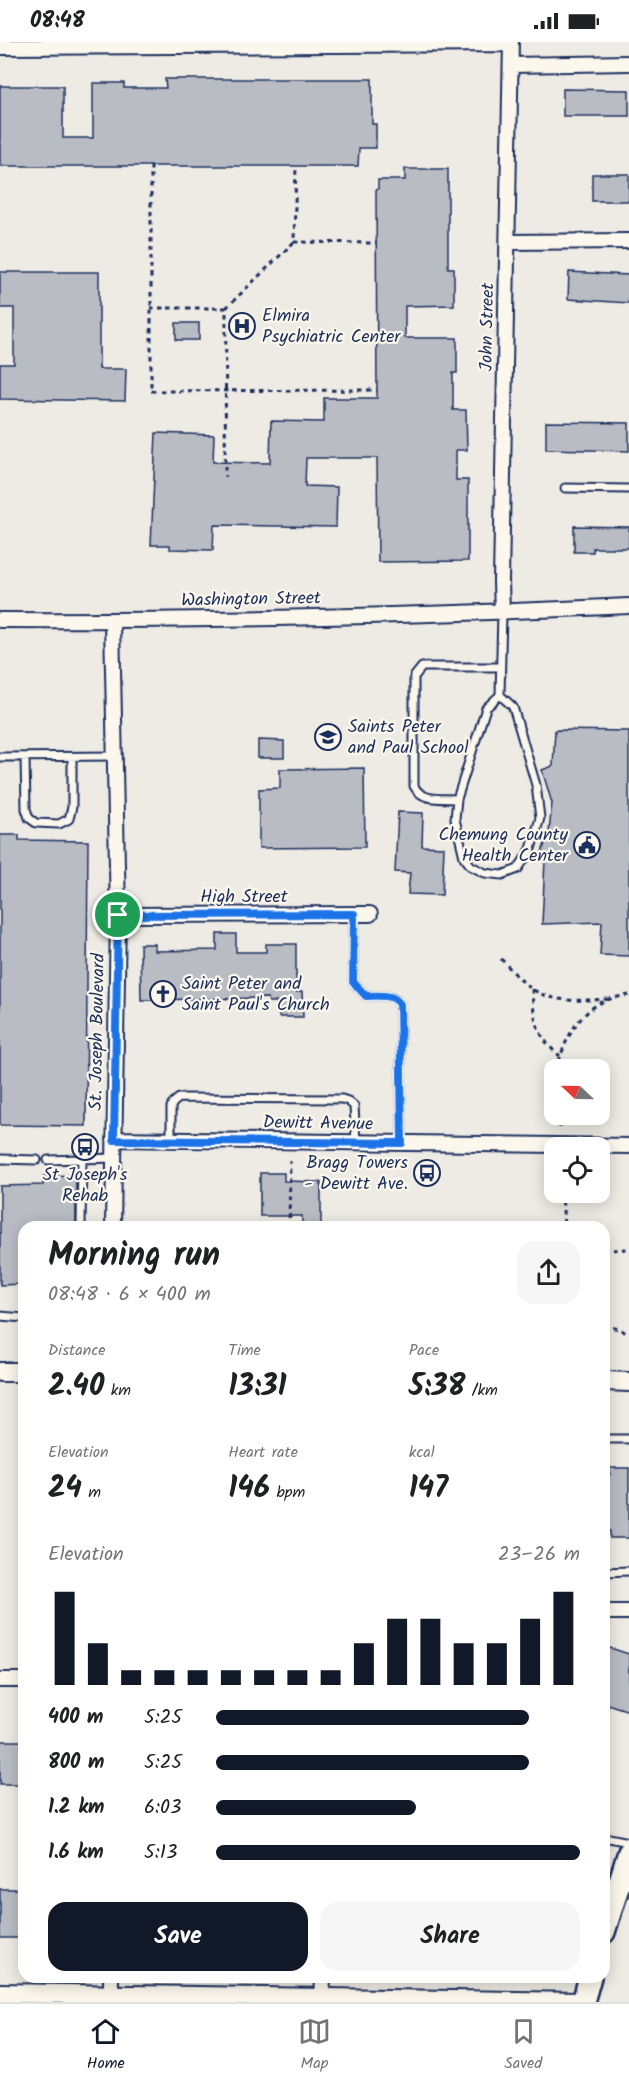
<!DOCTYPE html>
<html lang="en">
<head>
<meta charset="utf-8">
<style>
	body { margin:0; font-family:Kalam,sans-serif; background:#f6f6f6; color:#202124; height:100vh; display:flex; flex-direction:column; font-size:22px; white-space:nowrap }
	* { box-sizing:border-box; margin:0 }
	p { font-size:20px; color:#757577 }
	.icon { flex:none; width:33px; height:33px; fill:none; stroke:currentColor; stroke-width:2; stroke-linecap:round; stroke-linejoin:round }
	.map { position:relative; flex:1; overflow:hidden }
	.sheet { position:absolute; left:18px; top:1179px; width:592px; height:762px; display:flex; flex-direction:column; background:#fff; border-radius:18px; box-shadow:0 3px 15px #0003 }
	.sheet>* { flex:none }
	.needle { width:39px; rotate:292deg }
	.tools { position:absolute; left:544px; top:1017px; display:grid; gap:12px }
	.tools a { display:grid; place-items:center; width:66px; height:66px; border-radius:12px; background:#fff; box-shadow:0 3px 15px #0003; font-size:30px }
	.pin { position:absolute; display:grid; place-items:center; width:51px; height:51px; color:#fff; margin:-26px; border:3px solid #fff; border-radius:50%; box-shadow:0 2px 6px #0007 }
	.round { display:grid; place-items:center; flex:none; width:63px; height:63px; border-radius:18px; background:#f6f6f6 }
	.headline { display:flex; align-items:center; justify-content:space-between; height:102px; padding:0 30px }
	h1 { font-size:33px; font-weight:700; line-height:45px }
	.stats { display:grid; grid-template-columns:repeat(3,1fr); gap:9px; height:102px; padding:6px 30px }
	.stats div { display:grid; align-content:center }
	.stats b { font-size:30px; font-weight:700 }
	.stats small { font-size:16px; font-weight:400 }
	.stats p { font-size:16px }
	.chart { height:168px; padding:12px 30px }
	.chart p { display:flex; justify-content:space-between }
	.chart svg { width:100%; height:108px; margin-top:6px; stroke:#111827; stroke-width:6 }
	.primary-button { display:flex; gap:12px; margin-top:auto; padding:12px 30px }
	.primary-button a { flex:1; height:69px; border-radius:18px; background:#111827; color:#fff; font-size:24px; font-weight:700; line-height:69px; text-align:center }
	.primary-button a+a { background:#f6f6f6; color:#202124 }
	ul { padding:0 30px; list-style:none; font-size:20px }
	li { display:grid; grid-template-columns:96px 72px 1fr; align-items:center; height:45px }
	li i { height:15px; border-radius:8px; background:#111827 }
	.status { display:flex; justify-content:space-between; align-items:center; height:42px; padding:0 30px; background:#fff; direction:ltr }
	.status svg { height:16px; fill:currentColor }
	.menu { display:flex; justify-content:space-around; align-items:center; height:84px; border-top:2px solid #e0e0e0; background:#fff; font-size:16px; color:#757577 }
	.menu a { display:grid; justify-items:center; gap:3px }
	.menu .current { color:#111827 }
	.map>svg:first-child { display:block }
</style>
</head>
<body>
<div class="status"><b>08:48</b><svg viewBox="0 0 49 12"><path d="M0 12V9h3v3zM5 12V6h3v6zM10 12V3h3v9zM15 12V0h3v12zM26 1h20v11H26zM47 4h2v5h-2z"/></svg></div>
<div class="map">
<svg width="629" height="1960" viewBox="0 0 629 1960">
	<rect width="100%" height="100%" fill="#eeebe4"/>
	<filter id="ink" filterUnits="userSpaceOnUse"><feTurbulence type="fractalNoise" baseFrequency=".0167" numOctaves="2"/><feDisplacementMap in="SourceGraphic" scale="12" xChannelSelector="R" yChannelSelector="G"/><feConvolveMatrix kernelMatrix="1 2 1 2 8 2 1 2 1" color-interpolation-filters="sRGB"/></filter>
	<g filter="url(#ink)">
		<path fill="#b9bcc3" stroke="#1b2f5e" stroke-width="1.5" d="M 165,37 L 372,37 L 372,82 L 376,82 L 376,106 L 359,106 L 358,124 L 0,124 L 0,44 L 63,44 L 63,96 L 93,96 L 93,41 L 124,41 L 124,46 L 166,46 Z
			M 563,47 L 629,48 L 629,74 L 563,74 Z
			M 405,127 L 448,127 L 448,226 L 454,226 L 454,263 L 405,264 L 405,296 L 457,296 L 457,331 L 453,331 L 453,368 L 466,368 L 467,408 L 456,408 L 456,438 L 468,438 L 468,519 L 378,520 L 377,416 L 306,416 L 305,444 L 337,445 L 336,485 L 214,483 L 213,508 L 170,507 L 170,503 L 151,503 L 156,391 L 214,393 L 213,420 L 270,421 L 271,379 L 324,380 L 324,356 L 377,356 L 376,148 L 378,147 L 378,138 L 405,138 Z
			M 592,132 L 629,132 L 629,159 L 592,159 Z
			M 0,230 L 99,230 L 99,327 L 126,327 L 125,359 L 0,357 L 0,322 L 14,322 L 14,266 L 0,266 Z
			M 569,230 L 629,233 L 629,261 L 568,257 Z
			M 176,281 L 199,281 L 199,298 L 176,298 Z
			M 546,380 L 629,381 L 629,409 L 546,407 Z
			M 574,484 L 629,485 L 629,506 L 593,506 L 593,510 L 574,510 Z
			M 555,688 L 629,689 L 629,914 L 600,913 L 602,880 L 542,882 L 545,818 L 540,816 L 549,790 L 552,761 L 542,728 L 553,724 Z
			M 258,698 L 284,699 L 284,716 L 258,716 Z
			M 364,726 L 365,805 L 259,806 L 259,747 L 280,746 L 280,727 Z
			M 398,770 L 423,771 L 422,804 L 444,805 L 442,853 L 408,852 L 410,831 L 395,830 Z
			M 0,793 L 19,793 L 19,798 L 88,799 L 86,1084 L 0,1083 Z
			M 217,892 L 236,892 L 236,910 L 266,910 L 266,902 L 296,902 L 296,950 L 302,950 L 303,975 L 279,975 L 279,960 L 269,960 L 268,956 L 141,958 L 140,902 L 155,902 L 155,909 L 217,908 Z
			M 260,1131 L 284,1131 L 284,1139 L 321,1140 L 321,1185 L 302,1185 L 302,1174 L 260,1174 Z
			M 76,1133 L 76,1185 L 24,1185 L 24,1242 L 0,1243 L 0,1144 L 43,1143 L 43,1134 Z
			M 610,1426 L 629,1426 L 629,1496 L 610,1496 L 610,1489 L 604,1489 L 604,1433 L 610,1433 Z
			M 604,1604 L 629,1612 L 629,1669 L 604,1661 Z
			M 0,1699 L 23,1699 L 22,1742 L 0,1742 Z
			M 0,1847 L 24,1847 L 24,1896 L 0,1896 Z"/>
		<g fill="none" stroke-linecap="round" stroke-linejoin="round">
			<defs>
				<path id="lane" d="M 565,446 L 629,447
					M 500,653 L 513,665 L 536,743 L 540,776 L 531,807 L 518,827 L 502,833 L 485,831 L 471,824 L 464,815 L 455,777 L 457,757 L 486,666 L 500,653 L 502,570
					M 0,715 L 115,714
					M 25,715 L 26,767 L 29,776 L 36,781 L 59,782 L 69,777 L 72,765 L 72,715
					M 457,757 C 441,756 422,760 414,744 L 414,635 L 422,625 L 500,625
					M 354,872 L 353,940 L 366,954 C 379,954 392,951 400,962 L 402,1101
					M 171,1098 L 171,1065 L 173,1061 L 179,1056 L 342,1057 L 348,1059 L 354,1064 L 356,1100
					M 0,1117 L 37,1118
					M 48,1118 L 114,1116
					M 81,1184 L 82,1117
					M 0,1274 L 24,1276
					M 604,1397 L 629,1397
					M 604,1530 L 629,1529
					M 604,1795 L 629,1800"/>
				<path id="street" d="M 0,5 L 511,2
					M 511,23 L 629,21
					M 508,200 L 629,199
					M 502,570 L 501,540 L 511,0
					M 0,578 C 210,579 420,574 629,564
					M 112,579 L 118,873 L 113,1185
					M 118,873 L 370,872
					M 114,1097 L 629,1104
					M 604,1570 L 629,1570
					M 0,1638 L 24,1638
					M 111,1960 L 111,1935
					M 322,1960 L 323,1935"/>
				<path id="secondary" d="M 0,1330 L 24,1330
					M 604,1339 L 629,1340
					M 0,1951 L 584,1960"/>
				<path id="primary" d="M 604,1890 L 629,1810
					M 583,1960 L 590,1935"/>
			</defs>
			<use href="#lane" stroke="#1b2f5e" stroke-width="11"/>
			<use href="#street" stroke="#1b2f5e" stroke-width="18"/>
			<use href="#secondary" stroke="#1b2f5e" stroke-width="22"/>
			<use href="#primary" stroke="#1b2f5e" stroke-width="26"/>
			<path stroke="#1b2f5e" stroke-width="3" stroke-dasharray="4.5 4.5" stroke-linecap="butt" d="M 151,124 L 151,349 L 377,348
				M 294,200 L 376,201
				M 150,266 L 226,266 L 225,435
				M 226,266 L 294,200 L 296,124
				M 501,917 C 511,927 521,940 532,947 C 555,962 582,958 608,957
				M 532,947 C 533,975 537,996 560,1014
				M 557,1028 C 563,999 580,966 610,957 C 616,955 623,954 629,953
				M 560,1072 L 560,1087
				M 562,1150 L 564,1185
				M 289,1185 L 290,1119
				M 604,1208 L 629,1207
				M 604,1284 L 620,1287 L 629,1293"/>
			<use href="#lane" stroke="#fbf7ec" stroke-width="7"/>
			<use href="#street" stroke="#fbf7ec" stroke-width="14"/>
			<use href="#secondary" stroke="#fbf7ec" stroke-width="18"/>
			<use href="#primary" stroke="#fbf7ec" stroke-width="21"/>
		</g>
	</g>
	<g fill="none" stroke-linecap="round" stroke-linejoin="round" filter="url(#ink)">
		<defs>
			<path id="route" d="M 354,872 L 353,940 L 366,954 C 379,954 392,951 400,962 L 402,1101 L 114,1098 L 118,873 Z"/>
		</defs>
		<use href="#route" stroke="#fff" stroke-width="12"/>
		<use href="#route" stroke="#1a73e8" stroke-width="8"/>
	</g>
	<defs>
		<symbol id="hospital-ring" viewBox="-11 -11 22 22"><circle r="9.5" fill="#fbf7ec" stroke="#1b2f5e" stroke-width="1.5"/><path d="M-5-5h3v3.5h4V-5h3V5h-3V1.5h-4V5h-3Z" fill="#1b2f5e"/></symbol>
		<symbol id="school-ring" viewBox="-11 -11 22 22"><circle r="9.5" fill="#fbf7ec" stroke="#1b2f5e" stroke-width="1.5"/><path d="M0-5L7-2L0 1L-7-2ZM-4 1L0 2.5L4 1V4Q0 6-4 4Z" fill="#1b2f5e"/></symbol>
		<symbol id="civic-ring" viewBox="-11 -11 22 22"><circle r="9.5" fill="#fbf7ec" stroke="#1b2f5e" stroke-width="1.5"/><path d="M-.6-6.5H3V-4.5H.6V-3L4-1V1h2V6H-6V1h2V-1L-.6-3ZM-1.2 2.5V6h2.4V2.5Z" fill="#1b2f5e"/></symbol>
		<symbol id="church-ring" viewBox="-11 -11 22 22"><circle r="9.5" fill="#fbf7ec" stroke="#1b2f5e" stroke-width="1.5"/><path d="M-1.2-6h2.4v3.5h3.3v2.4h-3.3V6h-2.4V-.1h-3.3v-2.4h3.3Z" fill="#1b2f5e"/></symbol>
		<symbol id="bus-ring" viewBox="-11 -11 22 22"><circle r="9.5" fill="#fbf7ec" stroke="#1b2f5e" stroke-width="1.5"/><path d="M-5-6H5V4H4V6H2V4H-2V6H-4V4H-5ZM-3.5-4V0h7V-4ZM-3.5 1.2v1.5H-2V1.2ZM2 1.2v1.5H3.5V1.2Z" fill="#1b2f5e"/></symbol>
	</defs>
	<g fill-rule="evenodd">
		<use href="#hospital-ring" x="227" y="269" width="30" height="30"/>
		<use href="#school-ring" x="313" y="680" width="30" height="30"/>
		<use href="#civic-ring" x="572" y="788" width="30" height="30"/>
		<use href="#church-ring" x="148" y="937" width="30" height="30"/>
		<use href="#bus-ring" x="70" y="1090" width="30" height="30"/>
		<use href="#bus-ring" x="412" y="1116" width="30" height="30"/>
	</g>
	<g text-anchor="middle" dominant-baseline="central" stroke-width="4.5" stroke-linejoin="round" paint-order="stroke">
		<g font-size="18" fill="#1b2f5e" stroke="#fbf7ec" text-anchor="start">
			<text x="262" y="274">Elmira<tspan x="262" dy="21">Psychiatric Center</tspan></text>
			<text x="348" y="685">Saints Peter<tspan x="348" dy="21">and Paul School</tspan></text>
			<text x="568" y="793" text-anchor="end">Chemung County<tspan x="568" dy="21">Health Center</tspan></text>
			<text x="182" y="942">Saint Peter and<tspan x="182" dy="21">Saint Paul's Church</tspan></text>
			<text x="408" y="1121" text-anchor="end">Bragg Towers<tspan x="408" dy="21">- Dewitt Ave.</tspan></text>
			<text x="85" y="1133" text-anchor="middle">St Joseph's<tspan x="85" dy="21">Rehab</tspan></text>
		</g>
		<g font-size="18" fill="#1b2f5e" stroke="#fbf7ec">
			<text transform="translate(488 285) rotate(-89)">John Street</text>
			<text transform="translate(251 558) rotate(-1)">Washington Street</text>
			<text x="244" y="855">High Street</text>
			<text transform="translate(98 990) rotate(-89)">St. Joseph Boulevard</text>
			<text transform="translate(318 1082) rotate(1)">Dewitt Avenue</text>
		</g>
	</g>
</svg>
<div class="tools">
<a><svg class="needle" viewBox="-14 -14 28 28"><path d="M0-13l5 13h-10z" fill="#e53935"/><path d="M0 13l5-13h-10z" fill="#757577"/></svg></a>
<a><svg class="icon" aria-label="locate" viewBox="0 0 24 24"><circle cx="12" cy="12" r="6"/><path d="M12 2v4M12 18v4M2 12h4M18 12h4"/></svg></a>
</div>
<div class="pin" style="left:118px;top:873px;background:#1e9e55"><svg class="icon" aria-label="arrive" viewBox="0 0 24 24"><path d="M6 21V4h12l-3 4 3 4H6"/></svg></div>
<section class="sheet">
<div class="headline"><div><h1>Morning run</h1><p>08:48 · 6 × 400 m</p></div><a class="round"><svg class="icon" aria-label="share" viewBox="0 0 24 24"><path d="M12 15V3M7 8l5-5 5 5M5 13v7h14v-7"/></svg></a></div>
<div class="stats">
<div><p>Distance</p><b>2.40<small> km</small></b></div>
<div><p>Time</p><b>13:31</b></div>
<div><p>Pace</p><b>5:38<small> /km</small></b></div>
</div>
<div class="stats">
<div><p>Elevation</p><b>24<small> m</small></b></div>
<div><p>Heart rate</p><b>146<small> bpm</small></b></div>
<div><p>kcal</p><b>147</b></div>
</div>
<div class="chart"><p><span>Elevation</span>23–26 m</p>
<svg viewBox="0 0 160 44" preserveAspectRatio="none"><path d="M5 44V6M15 44V27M25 44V38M35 44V38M45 44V38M55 44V38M65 44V38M75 44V38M85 44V38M95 44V27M105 44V17M115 44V17M125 44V27M135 44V27M145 44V17M155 44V6"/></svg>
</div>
<ul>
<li><b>400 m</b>5:25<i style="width:86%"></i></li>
<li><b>800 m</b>5:25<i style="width:86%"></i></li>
<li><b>1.2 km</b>6:03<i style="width:55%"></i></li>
<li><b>1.6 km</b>5:13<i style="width:100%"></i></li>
</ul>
<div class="primary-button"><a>Save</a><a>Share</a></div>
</section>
</div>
<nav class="menu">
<a class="current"><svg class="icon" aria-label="home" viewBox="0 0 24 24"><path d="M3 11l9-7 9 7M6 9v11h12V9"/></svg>Home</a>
<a><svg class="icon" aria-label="map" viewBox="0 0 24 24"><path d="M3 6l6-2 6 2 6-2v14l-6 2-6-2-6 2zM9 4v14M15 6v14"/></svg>Map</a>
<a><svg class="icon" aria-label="saved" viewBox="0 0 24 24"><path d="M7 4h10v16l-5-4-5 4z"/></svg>Saved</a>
</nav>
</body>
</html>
